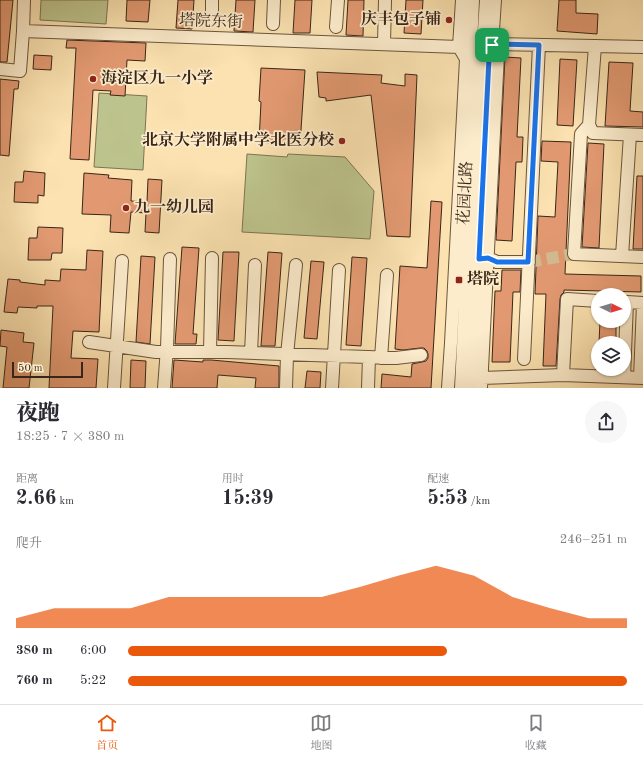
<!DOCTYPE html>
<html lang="zh">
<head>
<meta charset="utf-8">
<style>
	body { margin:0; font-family:"Old Standard TT","Noto Serif SC",serif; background:#f7f7f7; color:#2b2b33; height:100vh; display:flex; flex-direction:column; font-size:15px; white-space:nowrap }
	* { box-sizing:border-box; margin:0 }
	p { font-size:13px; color:#7c7c81 }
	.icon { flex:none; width:22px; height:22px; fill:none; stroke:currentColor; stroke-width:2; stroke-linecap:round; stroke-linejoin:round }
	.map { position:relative; height:388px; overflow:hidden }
	.side { display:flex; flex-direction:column; background:#fff; flex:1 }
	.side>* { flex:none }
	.needle { width:26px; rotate:95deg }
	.tools { position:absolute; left:591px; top:288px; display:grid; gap:8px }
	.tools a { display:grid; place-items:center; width:40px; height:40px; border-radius:50%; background:#fff; box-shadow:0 1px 3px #0004; font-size:20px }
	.scale { position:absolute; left:12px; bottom:10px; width:71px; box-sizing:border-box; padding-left:4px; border:2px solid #3a2618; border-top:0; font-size:11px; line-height:14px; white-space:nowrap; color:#3a2618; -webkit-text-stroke:3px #fceccc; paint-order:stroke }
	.pin { position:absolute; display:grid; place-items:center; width:34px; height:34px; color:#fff; margin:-17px; border-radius:8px; box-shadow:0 2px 6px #0006 }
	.round { display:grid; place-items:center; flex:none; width:42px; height:42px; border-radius:21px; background:#f7f7f7 }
	.summary { display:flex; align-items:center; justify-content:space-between; height:68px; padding:0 16px }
	h1 { font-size:22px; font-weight:800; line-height:30px }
	.metrics { display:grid; grid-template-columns:repeat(3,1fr); gap:6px; height:68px; padding:4px 16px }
	.metrics div { display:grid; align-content:center }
	.metrics b { font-size:20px; font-weight:800 }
	.metrics small { font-size:11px; font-weight:400 }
	.metrics p { font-size:11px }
	.chart { height:112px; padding:8px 16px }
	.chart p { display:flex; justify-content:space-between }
	.chart svg { width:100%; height:72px; margin-top:4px; fill:#ea580c; opacity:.7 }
	ul { padding:0 16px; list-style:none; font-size:13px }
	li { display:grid; grid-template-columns:64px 48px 1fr; align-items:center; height:30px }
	li i { height:10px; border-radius:5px; background:#ea580c }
	.menu { display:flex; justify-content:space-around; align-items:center; height:56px; border-top:1px solid #e1e1e2; background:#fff; font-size:11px; color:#7c7c81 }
	.menu a { display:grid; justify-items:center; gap:2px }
	.menu .selected { color:#ea580c }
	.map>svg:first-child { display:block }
</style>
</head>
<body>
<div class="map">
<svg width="643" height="388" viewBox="0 0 643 388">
	<rect width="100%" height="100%" fill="#fbe2b0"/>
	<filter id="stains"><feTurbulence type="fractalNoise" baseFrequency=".005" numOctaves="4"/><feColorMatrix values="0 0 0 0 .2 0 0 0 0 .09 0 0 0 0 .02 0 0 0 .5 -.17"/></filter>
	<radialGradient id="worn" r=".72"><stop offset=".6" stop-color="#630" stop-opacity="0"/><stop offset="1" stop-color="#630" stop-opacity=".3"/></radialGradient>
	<path fill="#bdc38c" stroke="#7c7452" d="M 41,0 L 108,0 L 106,24 L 40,20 Z
		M 99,93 L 147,96 L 143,170 L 94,167 Z
		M 247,154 L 287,157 L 288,154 L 345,157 L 374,191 L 370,239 L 242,232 Z"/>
	<path fill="#e29971" stroke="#3a2618" d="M 0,0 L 13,0 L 7,62 L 0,62 Z
		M 127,0 L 150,0 L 148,22 L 126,21 Z
		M 178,0 L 194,0 L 192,29 L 176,28 Z
		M 236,0 L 255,0 L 253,32 L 234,31 Z
		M 295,0 L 312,0 L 310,33 L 293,33 Z
		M 348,0 L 364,0 L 363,36 L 346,35 Z
		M 406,0 L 423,0 L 421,34 L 404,33 Z
		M 559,0 L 576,0 L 576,13 L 598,14 L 597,34 L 557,31 Z
		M 67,40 L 146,43 L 145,61 L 127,60 L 125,96 L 110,95 L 111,91 L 93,90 L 89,160 L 70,159 L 76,48 L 66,48 Z
		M 34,55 L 52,56 L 51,70 L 33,69 Z
		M 505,57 L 521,58 L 517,137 L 523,137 L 522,162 L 516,162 L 512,241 L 496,240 Z
		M 560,59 L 577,60 L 573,126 L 557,125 Z
		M 609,62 L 633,63 L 630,111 L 643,112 L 643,127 L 605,126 Z
		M 261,68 L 305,70 L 300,145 L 259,142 L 261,102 L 259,101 Z
		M 317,72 L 382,75 L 381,83 L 405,86 L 405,74 L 417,75 L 410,237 L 387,236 L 371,95 L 326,101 L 326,98 L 319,97 Z
		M 0,79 L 19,81 L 18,89 L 14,89 L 9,156 L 0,155 Z
		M 542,141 L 571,142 L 565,274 L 641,276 L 641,292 L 564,290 L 564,292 L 561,295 L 560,299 L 556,366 L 543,366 L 546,294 L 535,294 L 538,216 L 555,217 L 558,162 L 541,161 Z
		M 588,143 L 604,144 L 599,248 L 582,247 Z
		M 24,171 L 45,173 L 44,196 L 38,195 L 38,203 L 14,202 L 15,182 L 23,182 Z
		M 84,173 L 109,175 L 108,178 L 132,180 L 131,201 L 147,202 L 148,179 L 162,180 L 159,233 L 145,232 L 146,213 L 131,212 L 129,233 L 110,232 L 111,215 L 82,214 Z
		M 637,176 L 643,176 L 643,249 L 633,249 Z
		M 431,201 L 442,202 L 431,388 L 381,388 L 382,374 L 411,377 L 412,364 L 422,362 L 426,361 L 428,358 L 428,354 L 427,351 L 424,348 L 420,348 L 403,350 L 395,349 L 400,266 L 427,268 Z
		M 38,227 L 63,228 L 62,253 L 52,253 L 51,260 L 28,260 L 29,238 L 37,238 Z
		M 182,247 L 199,248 L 193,334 L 197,334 L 196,344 L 175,344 Z
		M 87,250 L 103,251 L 99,332 L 73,331 L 71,358 L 98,359 L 96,388 L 49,388 L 53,306 L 37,306 L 37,308 L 18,307 L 17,313 L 4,312 L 8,279 L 20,280 L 20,282 L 45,285 L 45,280 L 60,281 L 61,269 L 86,270 Z
		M 223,252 L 239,252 L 234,341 L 218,340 Z
		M 268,252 L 282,253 L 275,346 L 261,346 Z
		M 141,256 L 155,257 L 150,344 L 136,342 Z
		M 352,257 L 367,258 L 361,346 L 346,345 Z
		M 311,261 L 324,262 L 317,339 L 304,338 Z
		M 502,270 L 521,270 L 520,292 L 513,292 L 510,362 L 492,362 L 495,291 L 501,291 Z
		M 600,321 L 616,321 L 616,343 L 599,343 Z
		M 1,330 L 24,333 L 23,342 L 34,343 L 29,388 L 3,388 L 7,347 L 0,346 Z
		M 131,360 L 146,361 L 145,388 L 130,388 Z
		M 174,360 L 203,362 L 203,360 L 211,360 L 279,366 L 279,388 L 255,388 L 256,378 L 218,375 L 217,388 L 172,388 Z
		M 307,371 L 321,372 L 320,388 L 305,388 Z"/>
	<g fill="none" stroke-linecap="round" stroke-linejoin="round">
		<path stroke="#d4bc92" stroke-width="12" stroke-dasharray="12 6" stroke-linecap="butt" d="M 529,262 L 574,254"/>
		<defs>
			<path id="minor" d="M 212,19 L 212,0
				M 273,24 L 274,0
				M 336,27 L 338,0
				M 23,31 L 24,0
				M 384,44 L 385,0
				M 595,46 L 589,125 L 581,134 L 574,254 L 643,257
				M 0,69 L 20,71 L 23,31 L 459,47 L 498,44 L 643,47
				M 589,125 L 593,133 L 643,135
				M 622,256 L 630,135
				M 480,259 L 488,258 L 497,262 L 529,262
				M 89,342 L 156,352 L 227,352 L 396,358 L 421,355
				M 210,352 L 212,258
				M 251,353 L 255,265
				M 381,358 L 387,275
				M 524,359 L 539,45
				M 474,375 L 482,378 L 563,375 L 643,378
				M 563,375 L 567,299 L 598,301
				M 624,377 L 627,302 L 643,303
				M 640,378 L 643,304
				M 114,388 L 122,261
				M 164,388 L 167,348 L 170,259
				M 286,388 L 287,355 L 296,265
				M 332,388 L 339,270
				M 368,388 L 369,357
				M 448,388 L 451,343 L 466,59 L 459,47 L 462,0
				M 461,388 L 477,58 L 471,46 L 473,0
				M 472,388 L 489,58 L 483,46 L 486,0
				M 481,388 L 498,54 L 492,45 L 495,0"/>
		</defs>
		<use href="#minor" stroke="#6a553e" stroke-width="14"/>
		<use href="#minor" stroke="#fceccc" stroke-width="12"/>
	</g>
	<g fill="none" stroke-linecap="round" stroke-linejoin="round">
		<defs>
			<path id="route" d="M 498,44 L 539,45 L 528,262 L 497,262 L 488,258 L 479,259 L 489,58 L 483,46 Z"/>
		</defs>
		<use href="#route" stroke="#fff" stroke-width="8"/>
		<use href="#route" stroke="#1a73e8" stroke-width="5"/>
	</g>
	<g fill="#8f2418" stroke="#fceccc" stroke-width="1.5">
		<circle cx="449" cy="20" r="4"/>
		<circle cx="93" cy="79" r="4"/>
		<circle cx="342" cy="141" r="4"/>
		<circle cx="126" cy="208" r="4"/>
		<rect x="455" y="276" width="8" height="8" rx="2"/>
	</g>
	<g text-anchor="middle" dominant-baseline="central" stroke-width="3.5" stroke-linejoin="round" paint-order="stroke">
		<g font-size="16" font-weight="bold" fill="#3a2618" stroke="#fceccc" text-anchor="start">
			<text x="441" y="20" text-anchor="end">庆丰包子铺</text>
			<text x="101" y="79">海淀区九一小学</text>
			<text x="334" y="141" text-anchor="end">北京大学附属中学北医分校</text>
			<text x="134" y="208">九一幼儿园</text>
			<text x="467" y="280">塔院</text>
		</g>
		<g font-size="16" fill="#3a2618" stroke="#fceccc">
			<text transform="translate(211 22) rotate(2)">塔院东街</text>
			<text transform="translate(466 193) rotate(-87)">花园北路</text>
		</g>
	</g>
	<rect width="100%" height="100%" filter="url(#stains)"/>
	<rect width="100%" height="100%" fill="url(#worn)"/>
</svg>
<div class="tools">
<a><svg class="needle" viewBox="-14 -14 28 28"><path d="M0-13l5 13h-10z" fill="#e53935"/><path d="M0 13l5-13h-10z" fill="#7c7c81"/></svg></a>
<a><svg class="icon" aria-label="layers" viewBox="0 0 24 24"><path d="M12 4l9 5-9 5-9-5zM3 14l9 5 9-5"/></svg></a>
</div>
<div class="scale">50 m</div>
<div class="pin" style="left:492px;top:45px;background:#1e9e55"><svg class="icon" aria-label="arrive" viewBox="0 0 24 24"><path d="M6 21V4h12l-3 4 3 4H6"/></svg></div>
</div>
<section class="side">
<div class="summary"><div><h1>夜跑</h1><p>18:25 · 7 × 380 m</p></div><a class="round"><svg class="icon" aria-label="share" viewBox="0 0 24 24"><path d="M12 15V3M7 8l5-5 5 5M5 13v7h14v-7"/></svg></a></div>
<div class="metrics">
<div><p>距离</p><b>2.66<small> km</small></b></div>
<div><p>用时</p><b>15:39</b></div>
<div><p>配速</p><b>5:53<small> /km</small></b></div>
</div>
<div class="chart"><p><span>爬升</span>246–251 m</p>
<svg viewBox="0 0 160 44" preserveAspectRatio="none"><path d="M0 44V38L10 32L20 32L30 32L40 25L50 25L60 25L70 25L80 25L90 19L100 12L110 6L120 12L130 25L140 32L150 38L160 38V44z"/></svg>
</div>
<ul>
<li><b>380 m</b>6:00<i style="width:64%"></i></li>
<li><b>760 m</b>5:22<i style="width:100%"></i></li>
</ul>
</section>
<nav class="menu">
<a class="selected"><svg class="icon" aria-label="home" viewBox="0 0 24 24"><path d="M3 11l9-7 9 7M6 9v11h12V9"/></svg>首页</a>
<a><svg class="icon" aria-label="map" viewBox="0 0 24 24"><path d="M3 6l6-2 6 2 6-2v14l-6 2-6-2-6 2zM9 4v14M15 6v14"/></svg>地图</a>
<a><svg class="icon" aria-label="saved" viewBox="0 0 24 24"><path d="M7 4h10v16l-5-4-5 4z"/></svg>收藏</a>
</nav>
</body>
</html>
